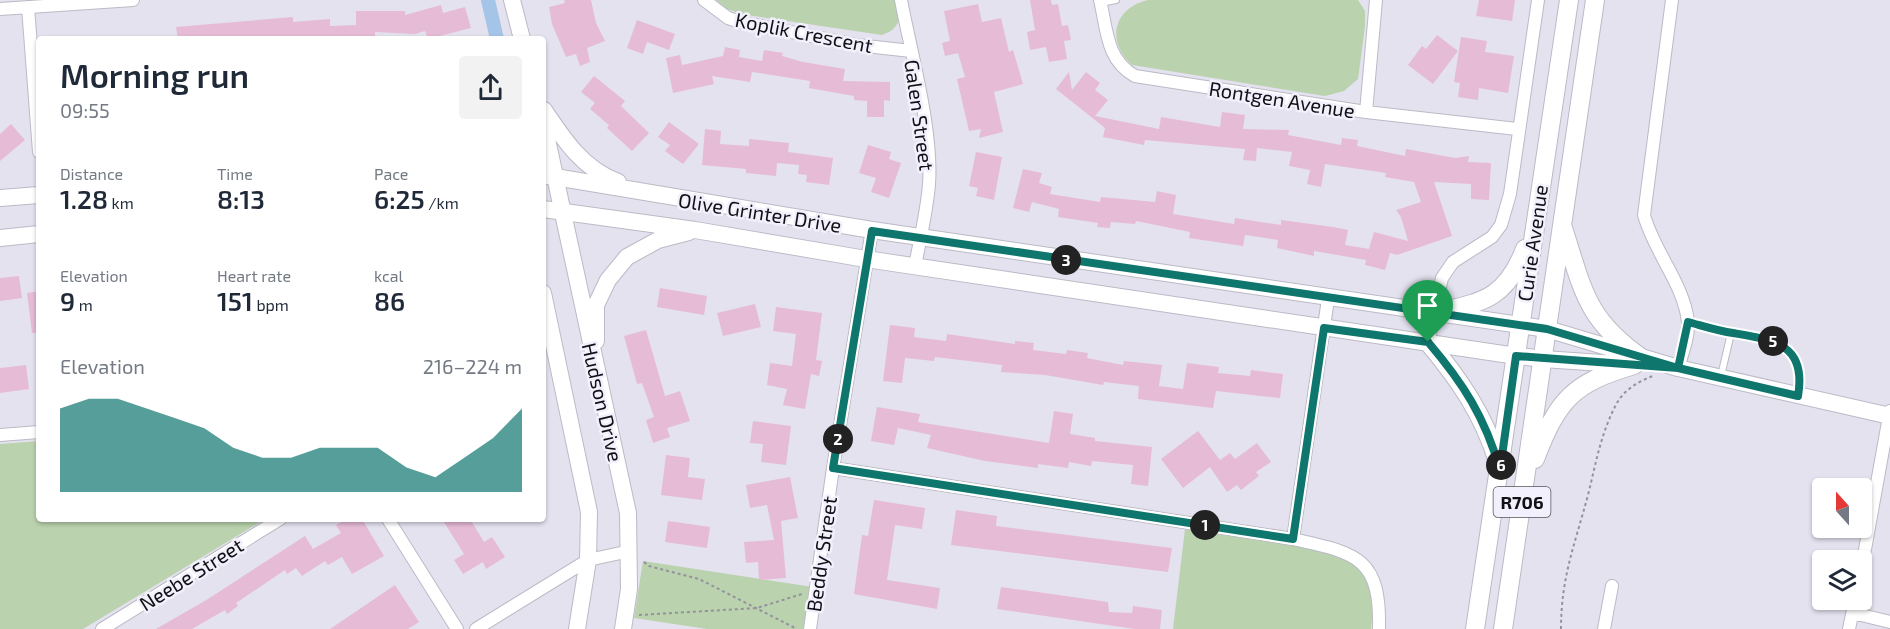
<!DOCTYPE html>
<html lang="en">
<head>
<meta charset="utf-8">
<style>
	body { margin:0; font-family:"Exo 2",sans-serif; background:#f2f2f3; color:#1f2937; height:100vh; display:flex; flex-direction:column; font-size:22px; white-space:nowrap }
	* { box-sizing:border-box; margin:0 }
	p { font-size:20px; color:#747a83 }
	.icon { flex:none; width:33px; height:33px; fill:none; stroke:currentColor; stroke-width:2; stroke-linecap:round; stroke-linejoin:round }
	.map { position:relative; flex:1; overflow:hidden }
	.drawer { position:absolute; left:36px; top:36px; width:510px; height:486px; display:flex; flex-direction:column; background:#fff; border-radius:6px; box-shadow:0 2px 4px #0004 }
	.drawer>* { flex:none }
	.needle { width:39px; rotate:339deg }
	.buttons { position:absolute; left:1812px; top:478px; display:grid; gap:12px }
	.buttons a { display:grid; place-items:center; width:60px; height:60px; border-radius:6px; background:#fff; box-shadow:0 2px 4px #0004; font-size:30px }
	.pin { position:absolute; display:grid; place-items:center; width:51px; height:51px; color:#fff; margin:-62px -26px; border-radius:50% 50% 50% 0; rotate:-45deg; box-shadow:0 0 6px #0007 }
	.pin .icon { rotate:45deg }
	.km { position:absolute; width:30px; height:30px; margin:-15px; border-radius:50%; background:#222; color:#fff; font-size:16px; line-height:30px; text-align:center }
	.round { display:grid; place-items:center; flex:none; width:63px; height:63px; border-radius:6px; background:#f2f2f3 }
	.overview { display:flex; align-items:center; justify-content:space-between; height:102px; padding:0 24px }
	h1 { font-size:33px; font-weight:600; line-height:45px }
	.figures { display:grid; grid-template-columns:repeat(3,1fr); gap:9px; height:102px; padding:6px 24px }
	.figures div { display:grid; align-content:center }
	.figures b { font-size:26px; font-weight:600 }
	.figures small { font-size:16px; font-weight:400 }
	.figures p { font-size:16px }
	.chart { height:168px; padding:12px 24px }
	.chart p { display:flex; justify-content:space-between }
	.chart svg { width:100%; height:108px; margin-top:6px; fill:#0f766e; opacity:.7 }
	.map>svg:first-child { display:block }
</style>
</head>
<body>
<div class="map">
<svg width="1890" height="629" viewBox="0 0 1890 629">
	<rect width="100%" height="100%" fill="#e4e2ef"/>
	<path fill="#bad2ae" d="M 716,0 L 899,0 C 902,17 900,29 882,35 L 741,14 L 727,9 Z
		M 1148,0 L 1358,0 L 1365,11 L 1365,26 L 1358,79 L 1344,91 L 1325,96 L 1132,65 C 1106,42 1113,8 1148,0 Z
		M 39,441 L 39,519 L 265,519 L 83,629 L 0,629 L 0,444 Z
		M 1185,529 L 1330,551 C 1368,566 1377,589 1371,629 L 1173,629 Z
		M 643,561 L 813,587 L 806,629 L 707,629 L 634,618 Z"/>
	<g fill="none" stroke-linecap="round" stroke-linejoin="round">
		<path stroke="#a4c5e7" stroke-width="14" d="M 488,0 L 497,39"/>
	</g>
	<path fill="#e6bbd6" d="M 564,0 L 591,0 L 596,23 L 605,41 L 587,48 L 590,62 L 580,66 L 576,54 L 566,57 L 552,24 L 549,7 L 565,3 Z
		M 1030,0 L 1051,0 L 1052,5 L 1058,4 L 1062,26 L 1068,25 L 1071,40 L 1064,41 L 1067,59 L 1049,62 L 1046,47 L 1030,50 L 1027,32 L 1035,30 Z
		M 1479,0 L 1515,0 L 1512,21 L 1476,16 Z
		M 978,4 L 982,22 L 1001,18 L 1009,52 L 1013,50 L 1023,84 L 994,92 L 1003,132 L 979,138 L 981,129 L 969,131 L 957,79 L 965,77 L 958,53 L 945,56 L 942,43 L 950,41 L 944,11 Z
		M 441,5 L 443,13 L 465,7 L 471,28 L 428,39 L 425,31 L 415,34 L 375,32 L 375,39 L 178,39 L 176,27 L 293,17 L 293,22 L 330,19 L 330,26 L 356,25 L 356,11 L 405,11 L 405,15 Z
		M 637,20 L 675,34 L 669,50 L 647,42 L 643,54 L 627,48 Z
		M 1437,35 L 1458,51 L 1433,84 L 1408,65 L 1422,46 L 1426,49 Z
		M 1461,37 L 1487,41 L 1485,52 L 1514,56 L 1508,93 L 1479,88 L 1478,100 L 1458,97 L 1460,83 L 1454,82 Z
		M 725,47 L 740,50 L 739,57 L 762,61 L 764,50 L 783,53 L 782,56 L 803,62 L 845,69 L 843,81 L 890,82 L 890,101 L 884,100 L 884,117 L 867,117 L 867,101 L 854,100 L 854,96 L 809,88 L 810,81 L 752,72 L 750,82 L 712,76 L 714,84 L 673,93 L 666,58 L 680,55 L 682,65 L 723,56 Z
		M 1069,72 L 1072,90 L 1086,72 L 1100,83 L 1095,90 L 1108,100 L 1095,116 L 1159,129 L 1161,117 L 1220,127 L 1222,112 L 1245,115 L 1243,129 L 1289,130 L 1288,135 L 1341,145 L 1342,138 L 1358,140 L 1357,146 L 1405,156 L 1406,149 L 1455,158 L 1469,156 L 1468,162 L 1491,163 L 1489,200 L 1471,199 L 1471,184 L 1434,182 L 1452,236 L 1397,255 L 1390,253 L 1385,270 L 1365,265 L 1366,260 L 1314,251 L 1314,256 L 1277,248 L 1278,240 L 1245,235 L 1243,246 L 1189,238 L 1190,232 L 1136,221 L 1135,224 L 1111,222 L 1110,228 L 1097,227 L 1098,223 L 1058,217 L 1059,209 L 1032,202 L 1029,212 L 1013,208 L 1023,169 L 1042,173 L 1039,183 L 1052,187 L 1050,194 L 1100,202 L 1101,197 L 1155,202 L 1157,191 L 1176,195 L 1173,214 L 1234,224 L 1235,218 L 1281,225 L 1281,220 L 1333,227 L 1348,230 L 1345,245 L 1369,249 L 1374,232 L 1408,241 L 1401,217 L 1396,210 L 1421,202 L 1414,182 L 1385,177 L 1386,173 L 1325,164 L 1321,187 L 1307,184 L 1310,170 L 1289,166 L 1292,152 L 1257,148 L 1256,161 L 1243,160 L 1245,149 L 1145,140 L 1144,145 L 1103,137 L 1105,128 L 1056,89 Z
		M 594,76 L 625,101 L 621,106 L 649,133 L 632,151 L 607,128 L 609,125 L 590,109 L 595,103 L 581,92 Z
		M 669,122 L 699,144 L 683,164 L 665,151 L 670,145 L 658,137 Z
		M 11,124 L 25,140 L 0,161 L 0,134 Z
		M 705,129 L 721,131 L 720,144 L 749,146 L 749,139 L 789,143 L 788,152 L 833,158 L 829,185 L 806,182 L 807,175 L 798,174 L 799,165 L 777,163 L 776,176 L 746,173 L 746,169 L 702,165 Z
		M 868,145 L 891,152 L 889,159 L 901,163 L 889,198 L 871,192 L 876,178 L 859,173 Z
		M 976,152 L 1002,157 L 994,200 L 976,196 L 978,188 L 969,186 Z
		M 19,276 L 22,298 L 0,301 L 0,278 Z
		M 660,288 L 707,296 L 704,315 L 657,307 Z
		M 39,291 L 39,333 L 32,333 L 27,293 Z
		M 755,304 L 761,327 L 723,336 L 717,313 Z
		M 776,307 L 822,313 L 816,360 L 822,361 L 819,376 L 811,374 L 805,409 L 783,405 L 787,389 L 767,385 L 770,363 L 792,366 L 796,334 L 773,331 Z
		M 890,325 L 915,328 L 914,337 L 946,341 L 947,334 L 1015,344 L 1015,341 L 1034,343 L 1033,350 L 1066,354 L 1067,350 L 1088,353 L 1087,358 L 1123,365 L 1124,361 L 1162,365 L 1159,386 L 1183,389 L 1187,363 L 1219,367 L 1218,373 L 1250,376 L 1251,370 L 1283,374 L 1280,398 L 1216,391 L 1213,408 L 1138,399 L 1139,386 L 1104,382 L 1103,385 L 1045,375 L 1001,372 L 1002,365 L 935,357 L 934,361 L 905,358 L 902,383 L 883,381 Z
		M 646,330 L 665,396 L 680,391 L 690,421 L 667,428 L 670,437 L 653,443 L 646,420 L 654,417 L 642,383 L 637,384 L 624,336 Z
		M 26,365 L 29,389 L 0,393 L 0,368 Z
		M 877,407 L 920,414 L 918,422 L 1049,443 L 1054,411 L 1073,414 L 1070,434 L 1095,438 L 1095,441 L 1152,447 L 1148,486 L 1131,484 L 1133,465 L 1092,461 L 1091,466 L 1069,462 L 1068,468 L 1038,464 L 1038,468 L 985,461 L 927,448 L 931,435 L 898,428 L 894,445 L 871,441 Z
		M 753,421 L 791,426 L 786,465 L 761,462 L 763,444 L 750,443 Z
		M 1198,431 L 1220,460 L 1230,453 L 1235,459 L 1257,443 L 1271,462 L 1256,472 L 1259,476 L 1241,490 L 1237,485 L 1227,492 L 1210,467 L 1183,488 L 1161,459 Z
		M 666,455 L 690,458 L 688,477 L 705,479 L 702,500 L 661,495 Z
		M 790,477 L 798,518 L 781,521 L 786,578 L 759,580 L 758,562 L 746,563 L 744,542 L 774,540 L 767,505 L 750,508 L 746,485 Z
		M 874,500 L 925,508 L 922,529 L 895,525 L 887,580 L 940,588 L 937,609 L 854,594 L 862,535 L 868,536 Z
		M 956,510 L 997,516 L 996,526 L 1172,548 L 1168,572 L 951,545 Z
		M 347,519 L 362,519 L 384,556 L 352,574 L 342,557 L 328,565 L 325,561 L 302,576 L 296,568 L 287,574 L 285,570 L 236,603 L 238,606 L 227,614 L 225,610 L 192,629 L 156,629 L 208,599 L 305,536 L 313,549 L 341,533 L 336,525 Z
		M 442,519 L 470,519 L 484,542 L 492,537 L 505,557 L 486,569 L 483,562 L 463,574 L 454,560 L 464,554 Z
		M 668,521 L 710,527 L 707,548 L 665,542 Z
		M 395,585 L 419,622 L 408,629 L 330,629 Z
		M 1001,587 L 1108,602 L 1109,612 L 1132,613 L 1133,606 L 1162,610 L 1160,629 L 1135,629 L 997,609 Z"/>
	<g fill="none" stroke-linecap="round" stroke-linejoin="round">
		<defs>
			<path id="lane" d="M 1101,3 L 1116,0
				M 1688,322 C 1703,326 1718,331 1733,333 C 1773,340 1807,344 1798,395
				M 1721,376 L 1731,333"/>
			<path id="street" d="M 704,0 L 728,18 L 740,22 L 857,45 L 911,51
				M 901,0 C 911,53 933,131 929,184 C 927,211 920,239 915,266
				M 1100,0 C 1107,29 1106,60 1135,76 L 1366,112 L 1517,129
				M 1672,0 L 1644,215 C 1654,252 1684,284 1688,322 C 1689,337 1682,354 1678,368
				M 28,7 L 39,152
				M 0,9 L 133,0
				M 1366,112 L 1376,0
				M 1428,342 L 1442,278 L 1453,262 L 1492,237 L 1501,225 L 1510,194 L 1538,0
				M 0,435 L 39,432
				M 833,468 L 1293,539 C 1355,553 1381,556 1379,629
				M 388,519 L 457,629
				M 1293,539 L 1328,299
				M 1862,566 L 1890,411
				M 1853,613 L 1890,622
				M 102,629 L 280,519
				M 476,629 L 588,560 L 630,551
				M 810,629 L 833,468 L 872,230
				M 1604,629 L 1612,586
				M 1849,629 L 1855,600"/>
			<path id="secondary" d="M 512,0 L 522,39
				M 544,110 C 564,140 583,169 618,182
				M 543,121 L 628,513 L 629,589 L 623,629
				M 543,175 L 872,230 L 1547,329 L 1678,368 L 1890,416
				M 0,198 L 39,195
				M 543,209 L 695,230 L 866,259 L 1503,354 L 1543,359 L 1632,365
				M 0,238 L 39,234
				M 543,293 L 589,512 L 588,560 L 577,629
				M 596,341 L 596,305 L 608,280 L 627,257 L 658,240 L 689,232"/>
			<path id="primary" d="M 1563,228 C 1583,289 1585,318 1640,357
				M 1432,314 C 1481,302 1505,301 1525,249
				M 1428,342 C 1459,379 1484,415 1498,462
				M 1535,459 C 1558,399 1573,383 1634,365
				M 1475,629 L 1569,0
				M 1503,629 L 1595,0"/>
		</defs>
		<use href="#lane" stroke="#bbbac6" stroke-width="8"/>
		<use href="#street" stroke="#bbbac6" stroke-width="14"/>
		<use href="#secondary" stroke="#bbbac6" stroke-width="18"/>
		<use href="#primary" stroke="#bbbac6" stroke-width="20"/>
		<path stroke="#93929c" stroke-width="2" stroke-dasharray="3 3" stroke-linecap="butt" d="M 644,562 L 649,566 L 699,579 L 797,629
			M 639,615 L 757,608 L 802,594
			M 1561,629 C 1561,577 1575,544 1588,495 C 1596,463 1601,432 1617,403 C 1624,390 1639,381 1653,376"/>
		<use href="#lane" stroke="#fff" stroke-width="6"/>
		<use href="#street" stroke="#fff" stroke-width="12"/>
		<use href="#secondary" stroke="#fff" stroke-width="16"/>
		<use href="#primary" stroke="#fff" stroke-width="18"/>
	</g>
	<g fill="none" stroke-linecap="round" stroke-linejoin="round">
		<defs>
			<path id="route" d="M 1428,342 L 1324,328 L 1293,539 L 833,468 L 872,231 L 1547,329 L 1678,368 L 1798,396 C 1807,344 1774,340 1733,333 C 1718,331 1703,326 1688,322 L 1678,368 L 1516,356 L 1500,470 C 1485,417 1463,383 1428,342"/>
		</defs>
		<use href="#route" stroke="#fff" stroke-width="12"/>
		<use href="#route" stroke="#0f766e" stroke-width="8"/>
	</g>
	<g text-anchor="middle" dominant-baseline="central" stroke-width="5" stroke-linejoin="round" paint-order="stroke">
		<rect fill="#f1f0fc" stroke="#54535a" stroke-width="1.5" x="1493.5" y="487" width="57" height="30" rx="4.5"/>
		<g font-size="18" font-weight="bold" fill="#111015">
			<text x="1522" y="502">R706</text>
		</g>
		<g font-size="20" fill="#111015" stroke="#f1f0fc">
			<text transform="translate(804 32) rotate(11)">Koplik Crescent</text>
			<text transform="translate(1282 99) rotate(9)">Rontgen Avenue</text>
			<text transform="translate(920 115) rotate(82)">Galen Street</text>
			<text transform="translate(760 212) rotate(9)">Olive Grinter Drive</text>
			<text transform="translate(1532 243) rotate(-82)">Curie Avenue</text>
			<text transform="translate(603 402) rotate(77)">Hudson Drive</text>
			<text transform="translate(821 554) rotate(-82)">Beddy Street</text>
			<text transform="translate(191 574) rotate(-32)">Neebe Street</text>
		</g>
	</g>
</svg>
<div class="buttons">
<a><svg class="needle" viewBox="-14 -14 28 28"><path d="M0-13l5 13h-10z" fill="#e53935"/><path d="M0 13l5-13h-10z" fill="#747a83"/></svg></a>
<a><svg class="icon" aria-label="layers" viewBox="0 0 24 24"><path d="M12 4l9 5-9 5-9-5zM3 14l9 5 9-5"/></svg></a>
</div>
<div class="pin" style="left:1428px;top:342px;background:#1e9e55"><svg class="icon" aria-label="arrive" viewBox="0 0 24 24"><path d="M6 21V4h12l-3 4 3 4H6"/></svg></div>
<b class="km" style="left:1205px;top:525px">1</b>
<b class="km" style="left:838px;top:439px">2</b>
<b class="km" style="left:1066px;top:260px">3</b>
<b class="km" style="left:1773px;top:341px">5</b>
<b class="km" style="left:1501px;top:465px">6</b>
<section class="drawer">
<div class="overview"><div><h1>Morning run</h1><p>09:55</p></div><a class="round"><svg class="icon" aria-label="share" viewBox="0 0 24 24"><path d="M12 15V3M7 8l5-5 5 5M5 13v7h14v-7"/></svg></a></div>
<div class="figures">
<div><p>Distance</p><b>1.28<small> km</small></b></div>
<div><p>Time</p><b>8:13</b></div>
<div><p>Pace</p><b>6:25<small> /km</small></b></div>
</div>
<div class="figures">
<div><p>Elevation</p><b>9<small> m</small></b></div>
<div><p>Heart rate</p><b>151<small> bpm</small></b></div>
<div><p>kcal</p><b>86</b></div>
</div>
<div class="chart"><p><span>Elevation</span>216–224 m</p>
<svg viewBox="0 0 160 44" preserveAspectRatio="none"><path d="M0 44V10L10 6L20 6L30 10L40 14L50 18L60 26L70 30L80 30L90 26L100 26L110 26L120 34L130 38L140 30L150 22L160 10V44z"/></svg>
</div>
</section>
</div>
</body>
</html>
